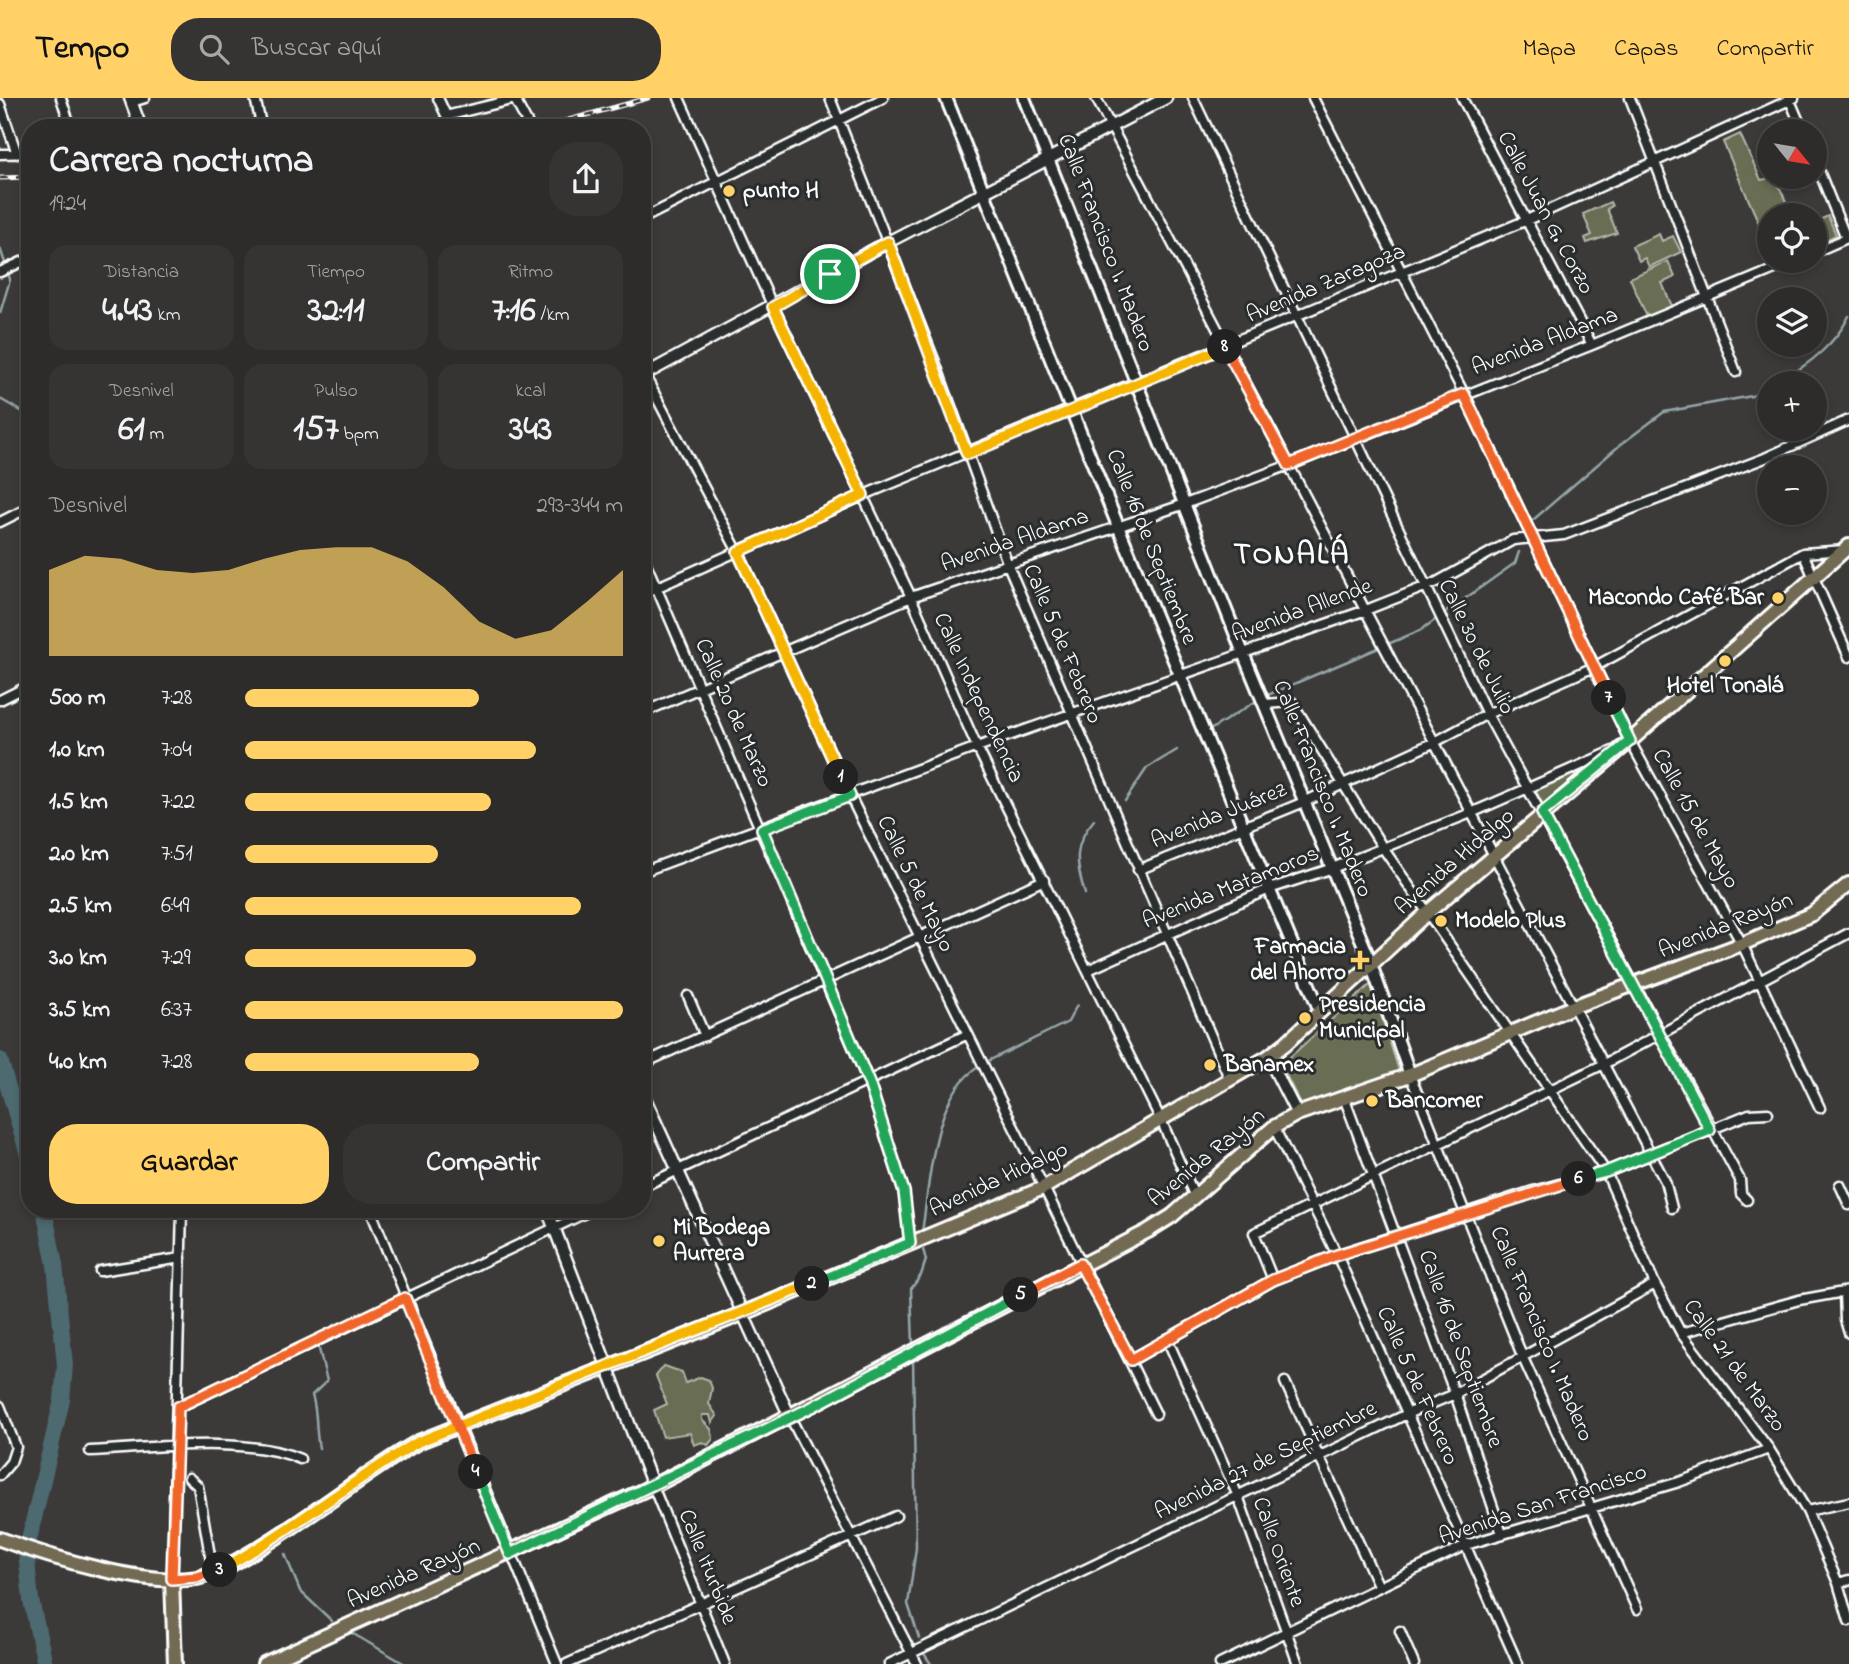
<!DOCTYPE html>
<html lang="es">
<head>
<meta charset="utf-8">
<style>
	body { margin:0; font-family:"Indie Flower",sans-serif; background:#353432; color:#f1f3f6; height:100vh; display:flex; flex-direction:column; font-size:26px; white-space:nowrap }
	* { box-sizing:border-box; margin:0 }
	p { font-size:23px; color:#a7a7a8 }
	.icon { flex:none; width:38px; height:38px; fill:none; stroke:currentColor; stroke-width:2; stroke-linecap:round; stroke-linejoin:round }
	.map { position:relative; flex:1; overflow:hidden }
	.details { position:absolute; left:21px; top:21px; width:630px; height:1099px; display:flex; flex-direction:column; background:#2d2c2a; border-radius:28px; box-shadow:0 4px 10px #0003,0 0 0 2px #484847 }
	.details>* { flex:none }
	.needle { width:46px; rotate:120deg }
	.tools { position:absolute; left:1757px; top:21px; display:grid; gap:14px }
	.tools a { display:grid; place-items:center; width:70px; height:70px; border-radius:50%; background:#2d2c2a; box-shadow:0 4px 10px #0003,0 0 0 2px #484847; font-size:35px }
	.pin { position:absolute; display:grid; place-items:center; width:60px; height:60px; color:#fff; margin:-30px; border:4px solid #fff; border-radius:50%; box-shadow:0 2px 7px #0007 }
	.km { position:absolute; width:35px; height:35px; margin:-18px; border-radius:50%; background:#222; color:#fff; font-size:19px; line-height:35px; text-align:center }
	.round { display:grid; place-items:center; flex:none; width:74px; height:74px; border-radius:28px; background:#353432 }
	.head { display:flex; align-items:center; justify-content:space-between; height:119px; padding:0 28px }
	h1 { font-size:38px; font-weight:800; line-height:52px }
	.figures { display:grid; grid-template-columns:repeat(3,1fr); gap:10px; height:119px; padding:7px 28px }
	.figures div { display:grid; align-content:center; border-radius:18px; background:#353432; text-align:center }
	.figures b { font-size:35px; font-weight:800 }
	.figures small { font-size:19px; font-weight:400 }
	.figures p { font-size:19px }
	.chart { height:196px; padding:14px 28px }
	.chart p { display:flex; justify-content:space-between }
	.chart svg { width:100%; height:126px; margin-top:7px; fill:#ffd166; opacity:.7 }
	.primary-button { display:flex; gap:14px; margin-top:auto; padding:14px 28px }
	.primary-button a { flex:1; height:80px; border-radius:28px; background:#ffd166; color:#111; font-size:28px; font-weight:800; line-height:80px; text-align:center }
	.primary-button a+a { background:#353432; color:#f1f3f6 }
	ul { padding:0 28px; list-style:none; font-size:23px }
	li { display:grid; grid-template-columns:112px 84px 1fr; align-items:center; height:52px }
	li i { height:18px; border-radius:9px; background:#ffd166 }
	header { display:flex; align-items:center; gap:42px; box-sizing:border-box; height:98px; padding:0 35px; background:#ffd166; color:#111 }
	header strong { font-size:33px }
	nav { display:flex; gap:38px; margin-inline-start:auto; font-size:24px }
	.search { width:490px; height:63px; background:#353432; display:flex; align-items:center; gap:18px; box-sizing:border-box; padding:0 24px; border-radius:28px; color:#a7a7a8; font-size:26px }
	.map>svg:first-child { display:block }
</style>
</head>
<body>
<header>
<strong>Tempo</strong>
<div class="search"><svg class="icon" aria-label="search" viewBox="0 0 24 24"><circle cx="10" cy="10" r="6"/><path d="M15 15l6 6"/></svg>Buscar aquí</div>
<nav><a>Mapa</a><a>Capas</a><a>Compartir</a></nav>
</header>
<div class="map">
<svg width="1849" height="1566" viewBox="0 0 1849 1566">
	<rect width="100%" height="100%" fill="#3c3a38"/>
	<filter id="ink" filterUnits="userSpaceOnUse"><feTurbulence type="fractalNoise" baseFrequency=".0143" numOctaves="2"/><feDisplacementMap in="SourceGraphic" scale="14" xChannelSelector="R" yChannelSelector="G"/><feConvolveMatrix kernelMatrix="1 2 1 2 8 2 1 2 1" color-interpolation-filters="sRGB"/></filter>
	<g filter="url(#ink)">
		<path fill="#676d53" stroke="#b3b6a9" stroke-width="2" d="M 1740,36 L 1761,82 L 1775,79 L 1792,117 L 1769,117 L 1769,148 L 1723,44 Z
			M 1610,104 L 1612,108 L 1607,111 L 1617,135 L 1587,145 L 1585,140 L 1592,137 L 1583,116 Z
			M 1828,118 L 1836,137 L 1815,147 L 1815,124 Z
			M 1659,136 L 1662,143 L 1673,138 L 1681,154 L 1649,169 L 1645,160 L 1639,163 L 1632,148 Z
			M 1668,163 L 1675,179 L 1662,185 L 1672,208 L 1647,219 L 1630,180 Z
			M 1575,676 L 1578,679 L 1545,710 L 1535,692 Z
			M 1371,886 L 1400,976 L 1303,1011 L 1281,967 Z
			M 664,1268 L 682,1274 L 686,1285 L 701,1279 L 709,1282 L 712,1290 L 709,1306 L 717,1318 L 712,1325 L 710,1317 L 702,1317 L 702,1322 L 711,1331 L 713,1341 L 708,1347 L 702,1344 L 694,1347 L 690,1335 L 663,1339 L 654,1312 L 667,1306 L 656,1278 Z"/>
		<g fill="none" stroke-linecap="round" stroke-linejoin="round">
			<path stroke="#94a6aa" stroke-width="2.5" d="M 0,150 L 6,168
				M 0,215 L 10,182 L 8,174
				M 1776,285 C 1804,270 1835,247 1849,218
				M 0,301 L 30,318
				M 1533,422 L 1620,347 L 1664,314 L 1752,298 L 1769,289
				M 1263,599 L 1421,532 L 1515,465 L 1519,454
				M 1210,632 L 1258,602
				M 1125,703 L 1147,670 L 1177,652
				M 1085,796 C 1076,767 1072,747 1094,722
				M 986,964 L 1068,924 L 1077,907
				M 922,1134 C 930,1085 932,995 980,968
				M 913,1248 L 911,1191 L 921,1177 L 926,1162 L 921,1144
				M 319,1251 L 327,1283 L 312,1297 C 318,1316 315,1331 319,1350
				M 913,1259 L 916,1450 L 908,1506 L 919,1540
				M 285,1456 L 300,1493 L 332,1523
				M 350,1534 L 405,1566
				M 923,1554 L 931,1566"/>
			<path stroke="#4d6a71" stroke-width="16" d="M 0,962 L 30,1063
				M 44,1111 L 55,1167 L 65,1267 L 62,1302 L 26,1454 L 31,1502 L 45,1566"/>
			<defs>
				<path id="minor" d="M 61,0 L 71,30
					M 255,0 L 262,30
					M 438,0 L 452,30
					M 514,0 L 530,30
					M 679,0 L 773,209 L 911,499 L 977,649 L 1161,1022 L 1195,1099
					M 830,0 L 935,264 L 1008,467 L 1230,982
					M 1096,0 L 1665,1083 L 1672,1110
					M 1193,0 L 1487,616 L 1740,1082 L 1741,1096 L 1747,1102
					M 1313,0 L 1464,296 L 1630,643 L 1742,846 L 1820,1010
					M 1462,0 L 1592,247
					M 1630,0 L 1736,274
					M 1789,0 L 1803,33
					M 132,4 L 145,0
					M 0,6 L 17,56
					M 446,18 L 519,0
					M 0,56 L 30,55
					M 1815,63 L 1846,140
					M 642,121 L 883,0
					M 1815,154 L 1849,139
					M 0,174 L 30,160
					M 642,272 L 738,454 L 850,698 L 1156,1316
					M 0,424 L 30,409
					M 1803,455 L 1849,559
					M 642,456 L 869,985 L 904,1094 L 910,1145
					M 642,496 L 864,397 L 1527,122 L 1794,0
					M 0,602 L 30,587
					M 1265,606 L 1292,604 L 1383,750 L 1606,1074 L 1655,1186 L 1681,1235 L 1769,1351 L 1807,1413 L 1838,1485 L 1849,1523
					M 642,615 L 911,499 L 1185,406 L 1289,367 L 1592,247 L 1794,163
					M 1138,772 L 1304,704 L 1435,644 L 1487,616 L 1594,569 L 1803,455 L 1845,452
					M 642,774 L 977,649 L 1366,512 L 1437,484 L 1513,442 L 1564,437 L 1765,360 L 1849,322
					M 1088,872 L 1269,791 L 1330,771 L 1471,715 L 1613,653
					M 688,898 L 705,938
					M 642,966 L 1044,782
					M 1410,977 L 1523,1260 L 1637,1511
					M 1345,1002 L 1455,1296 L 1502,1436
					M 1274,1029 L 1337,1157 L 1518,1566
					M 1840,1087 L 1849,1107
					M 642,1089 L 968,936
					M 370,1111 L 557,1566
					M 295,1113 L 298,1111
					M 100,1173 L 181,1160
					M 1273,1182 L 1254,1135 L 1604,966 L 1849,835
					M 1844,1194 L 1845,1222 L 1849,1235
					M 1681,1235 L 1799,1202 L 1849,1193
					M 1167,1241 L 1238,1398 L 1298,1566
					M 1131,1262 L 1273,1182 L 1337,1157 L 1533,1093 L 1606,1074 L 1749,1016 L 1768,1015
					M 1285,1284 L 1379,1489
					M 0,1308 L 16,1349 L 11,1364 L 0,1377
					M 178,1309 L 594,1111
					M 790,1319 L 917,1566
					M 90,1353 C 151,1350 245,1337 300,1361
					M 189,1380 L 198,1388 L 213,1475
					M 653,1388 L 725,1566
					M 1807,1413 L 1849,1404
					M 172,1481 L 182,1111
					M 1838,1485 L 1849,1482
					M 1400,1533 L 1414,1566
					M 567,1566 L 896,1418
					M 889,1566 L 1409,1315 L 1455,1296 L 1655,1186
					M 1220,1566 L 1466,1447 L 1679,1384 L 1769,1351"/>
				<path id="tertiary" d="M 130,0 L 141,30
					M 642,278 L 888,144 L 1166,0
					M 1268,959 L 1297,1016
					M 642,994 L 790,1319
					M 547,1111 L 653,1388"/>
				<path id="secondary" d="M 946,0 L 1118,428 L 1320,913
					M 1024,0 L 1243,555 L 1367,855 L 1410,977"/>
				<path id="primary" d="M 0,1441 C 49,1459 146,1489 197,1480 C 219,1475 240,1461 259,1450 C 314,1417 363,1376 418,1344 L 742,1216 L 1043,1090 L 1268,959 L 1285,946 L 1427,815 L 1630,643 L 1849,448
					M 172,1481 L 175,1566
					M 264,1566 L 653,1388 L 1148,1133 L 1172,1118 L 1274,1029 L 1297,1016 L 1410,977 L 1575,908 L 1742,846 L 1812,816 L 1849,786"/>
			</defs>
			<use href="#minor" stroke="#fff" stroke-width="13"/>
			<use href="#tertiary" stroke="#fff" stroke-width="15"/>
			<use href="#secondary" stroke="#fff" stroke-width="16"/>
			<use href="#primary" stroke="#fff" stroke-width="18"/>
			<use href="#minor" stroke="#2a2d2e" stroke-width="8"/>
			<use href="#tertiary" stroke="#2a2d2e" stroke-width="10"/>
			<use href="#secondary" stroke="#2a2d2e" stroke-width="10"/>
			<use href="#primary" stroke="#726b52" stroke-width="12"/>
			<defs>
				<path id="rail" d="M 540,30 L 648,0
					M 0,80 L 30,79"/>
			</defs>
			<use href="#rail" stroke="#fff" stroke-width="5"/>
			<use href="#rail" stroke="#2a2d2e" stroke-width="2.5" stroke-dasharray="8" stroke-linecap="butt"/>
		</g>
	</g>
	<g fill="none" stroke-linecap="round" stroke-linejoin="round" filter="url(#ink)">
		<defs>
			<path id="split-1" d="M 830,176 L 773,209 L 863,397 L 738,454 L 841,679"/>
			<path id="split-2" d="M 812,1186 L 910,1145 L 904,1094 L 869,985 L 762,731 L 850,698 L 841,679"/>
			<path id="split-3" d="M 220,1472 C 289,1434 350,1384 418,1344 L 812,1186"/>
			<path id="split-4" d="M 220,1472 L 197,1479 L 172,1481 L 178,1309 L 405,1200 L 476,1374"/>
			<path id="split-5" d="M 476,1374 L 510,1456 L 812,1309 L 1021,1197"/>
			<path id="split-6" d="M 1021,1197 L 1080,1166 L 1131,1262 L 1273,1182 L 1337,1157 L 1579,1081"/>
			<path id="split-7" d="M 1579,1081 L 1606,1074 L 1710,1032 L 1542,715 L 1630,643 L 1609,600"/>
			<path id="split-8" d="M 1225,249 L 1289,367 L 1464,296 L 1609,600"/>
			<path id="split-9" d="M 830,176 L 888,144 L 967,356 L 1225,249"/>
		</defs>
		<use href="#split-1" stroke="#fff" stroke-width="14"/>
		<use href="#split-2" stroke="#fff" stroke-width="14"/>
		<use href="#split-3" stroke="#fff" stroke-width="14"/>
		<use href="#split-4" stroke="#fff" stroke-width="14"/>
		<use href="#split-5" stroke="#fff" stroke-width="14"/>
		<use href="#split-6" stroke="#fff" stroke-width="14"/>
		<use href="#split-7" stroke="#fff" stroke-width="14"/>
		<use href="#split-8" stroke="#fff" stroke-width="14"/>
		<use href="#split-9" stroke="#fff" stroke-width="14"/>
		<use href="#split-1" stroke="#f5b400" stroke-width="9"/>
		<use href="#split-2" stroke="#22a559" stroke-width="9"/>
		<use href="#split-3" stroke="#f5b400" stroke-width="9"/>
		<use href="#split-4" stroke="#f0652b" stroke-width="9"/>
		<use href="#split-5" stroke="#22a559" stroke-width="9"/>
		<use href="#split-6" stroke="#f0652b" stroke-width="9"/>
		<use href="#split-7" stroke="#22a559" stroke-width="9"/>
		<use href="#split-8" stroke="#f0652b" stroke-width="9"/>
		<use href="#split-9" stroke="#f5b400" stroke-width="9"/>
	</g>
	<g fill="#ffd166" stroke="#2a2d2e" stroke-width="2.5">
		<circle cx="729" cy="93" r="7"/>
		<circle cx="1778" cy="500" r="7"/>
		<circle cx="1725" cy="563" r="7"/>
		<circle cx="1441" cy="823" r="7"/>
		<path d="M1356.5 851.5h7v7h7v7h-7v7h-7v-7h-7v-7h7z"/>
		<circle cx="1305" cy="920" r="7"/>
		<circle cx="1210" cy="967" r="7"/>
		<circle cx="1372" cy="1003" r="7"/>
		<circle cx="659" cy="1143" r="7"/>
	</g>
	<g text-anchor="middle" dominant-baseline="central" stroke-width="6" stroke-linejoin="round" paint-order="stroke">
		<g font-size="23" font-weight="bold" fill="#fff" stroke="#2a2d2e" text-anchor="start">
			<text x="743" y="93">punto H</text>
			<text x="1764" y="500" text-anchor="end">Macondo Café Bar</text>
			<text x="1725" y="588" text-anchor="middle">Hotel Tonalá</text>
			<text x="1455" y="823">Modelo Plus</text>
			<text x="1346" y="849" text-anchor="end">Farmacia<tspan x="1346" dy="26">del Ahorro</tspan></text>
			<text x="1319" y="907">Presidencia<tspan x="1319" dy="26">Municipal</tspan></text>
			<text x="1224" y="967">Banamex</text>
			<text x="1386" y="1003">Bancomer</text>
			<text x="673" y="1130">Mi Bodega<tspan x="673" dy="26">Aurrera</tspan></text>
		</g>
		<g font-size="23" fill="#fff" stroke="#2a2d2e">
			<text transform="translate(1545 115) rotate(62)">Calle Juan G. Corzo</text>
			<text transform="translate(1105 145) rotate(69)">Calle Francisco I. Madero</text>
			<text transform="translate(1326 186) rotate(-23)">Avenida Zaragoza</text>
			<text transform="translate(1545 244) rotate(-21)">Avenida Aldama</text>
			<text transform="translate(1015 443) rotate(-19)">Avenida Aldama</text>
			<text transform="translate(1151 449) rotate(68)">Calle 16 de Septiembre</text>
			<text transform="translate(1302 513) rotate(-20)">Avenida Allende</text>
			<text transform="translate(1062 546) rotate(67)">Calle 5 de Febrero</text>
			<text transform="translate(1476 549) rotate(64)">Calle 30 de Julio</text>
			<text transform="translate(978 600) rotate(65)">Calle Independencia</text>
			<text transform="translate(733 615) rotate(66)">Calle 20 de Marzo</text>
			<text transform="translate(1322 691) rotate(68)">Calle Francisco I. Madero</text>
			<text transform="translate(1219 718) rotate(-22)">Avenida Juárez</text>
			<text transform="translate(1695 721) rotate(61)">Calle 15 de Mayo</text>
			<text transform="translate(1455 764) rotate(-41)">Avenida Hidalgo</text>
			<text transform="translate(915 786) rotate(64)">Calle 5 de Mayo</text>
			<text transform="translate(1231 790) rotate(-22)">Avenida Matamoros</text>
			<text transform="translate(1726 828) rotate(-22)">Avenida Rayón</text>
			<text transform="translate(1207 1060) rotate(-39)">Avenida Rayón</text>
			<text transform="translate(999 1082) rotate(-25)">Avenida Hidalgo</text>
			<text transform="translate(1541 1236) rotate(67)">Calle Francisco I. Madero</text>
			<text transform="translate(1460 1251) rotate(70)">Calle 16 de Septiembre</text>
			<text transform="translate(1734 1268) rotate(54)">Calle 21 de Marzo</text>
			<text transform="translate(1417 1288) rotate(66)">Calle 5 de Febrero</text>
			<text transform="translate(1266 1363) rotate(-26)">Avenida 27 de Septiembre</text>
			<text transform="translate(1543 1407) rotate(-18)">Avenida San Francisco</text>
			<text transform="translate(1278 1454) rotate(70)">Calle Oriente</text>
			<text transform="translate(707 1469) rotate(68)">Calle Iturbide</text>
			<text transform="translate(414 1476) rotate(-24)">Avenida Rayón</text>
		</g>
		<g font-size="30" font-weight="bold" letter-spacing="2" fill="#fff" stroke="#2a2d2e">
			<text x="1292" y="458">TONALÁ</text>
		</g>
	</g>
</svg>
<div class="tools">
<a><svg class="needle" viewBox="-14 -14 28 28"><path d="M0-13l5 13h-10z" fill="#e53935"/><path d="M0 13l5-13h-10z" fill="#a7a7a8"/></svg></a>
<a><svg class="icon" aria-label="locate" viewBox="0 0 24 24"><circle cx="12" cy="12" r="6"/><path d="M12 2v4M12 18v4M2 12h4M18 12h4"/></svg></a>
<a><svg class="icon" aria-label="layers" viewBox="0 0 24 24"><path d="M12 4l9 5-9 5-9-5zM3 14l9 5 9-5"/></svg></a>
<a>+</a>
<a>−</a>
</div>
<div class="pin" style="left:830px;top:176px;background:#1e9e55"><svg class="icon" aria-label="arrive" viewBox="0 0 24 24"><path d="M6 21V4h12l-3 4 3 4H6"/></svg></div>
<b class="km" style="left:841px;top:679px">1</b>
<b class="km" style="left:812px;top:1186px">2</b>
<b class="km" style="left:220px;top:1472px">3</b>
<b class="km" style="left:476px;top:1374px">4</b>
<b class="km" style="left:1021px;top:1197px">5</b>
<b class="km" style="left:1579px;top:1081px">6</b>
<b class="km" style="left:1609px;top:600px">7</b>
<b class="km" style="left:1225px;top:249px">8</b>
<section class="details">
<div class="head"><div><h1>Carrera nocturna</h1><p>19:24</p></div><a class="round"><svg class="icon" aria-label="share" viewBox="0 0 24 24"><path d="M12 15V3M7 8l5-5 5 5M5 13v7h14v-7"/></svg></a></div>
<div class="figures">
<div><p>Distancia</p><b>4.43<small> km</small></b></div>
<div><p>Tiempo</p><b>32:11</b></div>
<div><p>Ritmo</p><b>7:16<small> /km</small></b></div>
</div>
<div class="figures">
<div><p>Desnivel</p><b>61<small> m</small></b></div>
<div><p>Pulso</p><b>157<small> bpm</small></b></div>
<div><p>kcal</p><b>343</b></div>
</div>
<div class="chart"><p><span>Desnivel</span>293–344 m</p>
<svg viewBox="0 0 160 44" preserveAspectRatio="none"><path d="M0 44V14L10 9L20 10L30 14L40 15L50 14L60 10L70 7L80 6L90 6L100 11L110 20L120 32L130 38L140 35L150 25L160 14V44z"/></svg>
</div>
<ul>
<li><b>500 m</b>7:28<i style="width:62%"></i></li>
<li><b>1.0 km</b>7:04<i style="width:77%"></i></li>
<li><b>1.5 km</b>7:22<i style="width:65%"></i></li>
<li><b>2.0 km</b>7:51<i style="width:51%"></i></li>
<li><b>2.5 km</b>6:49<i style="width:89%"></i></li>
<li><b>3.0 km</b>7:29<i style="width:61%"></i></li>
<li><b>3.5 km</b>6:37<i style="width:100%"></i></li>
<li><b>4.0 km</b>7:28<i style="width:62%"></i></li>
</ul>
<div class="primary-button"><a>Guardar</a><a>Compartir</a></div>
</section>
</div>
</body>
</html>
